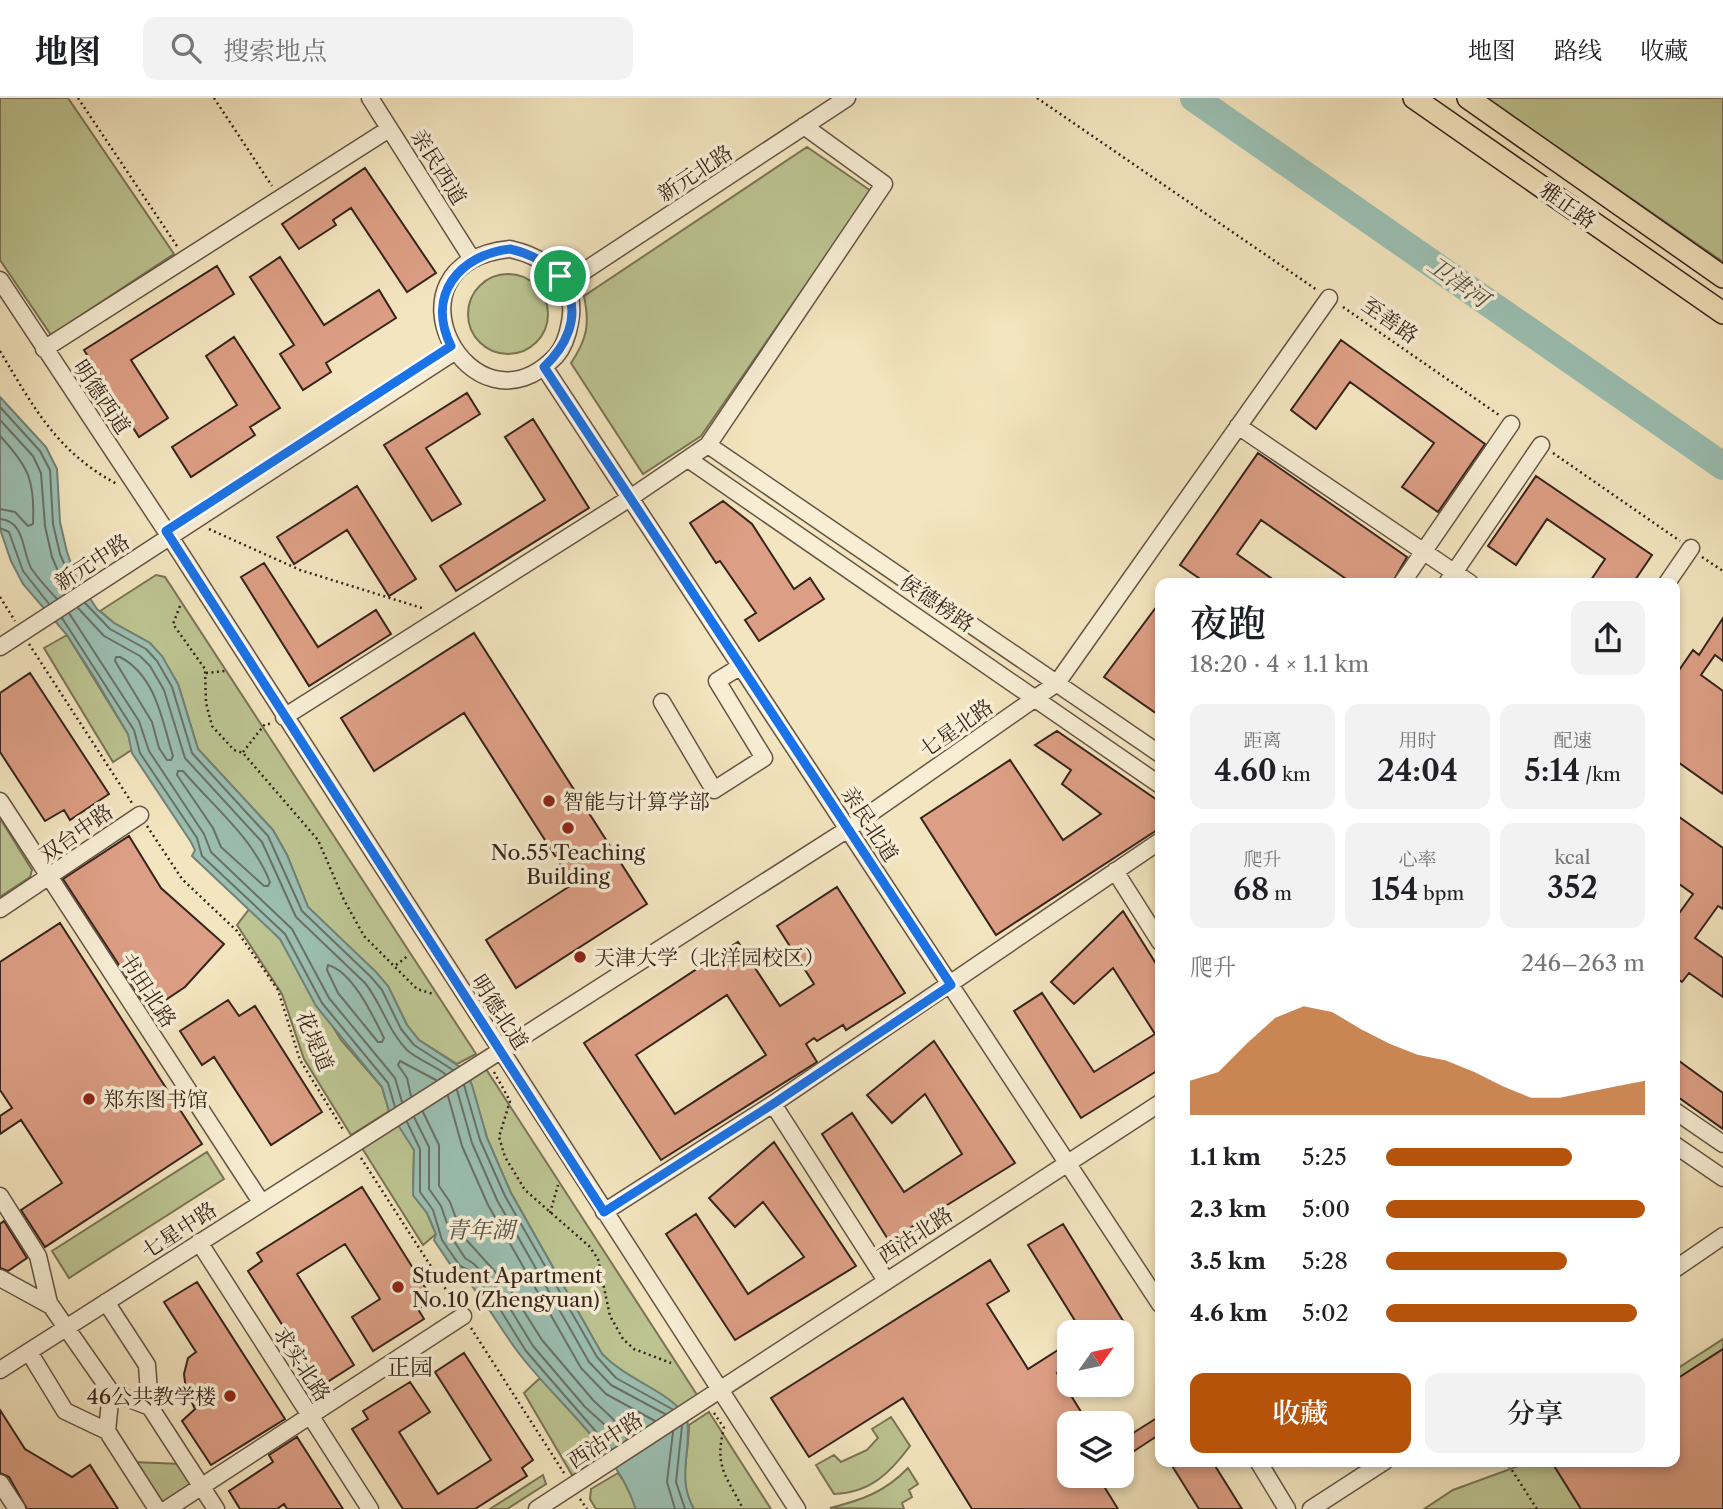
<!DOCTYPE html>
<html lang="zh">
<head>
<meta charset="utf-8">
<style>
	body { margin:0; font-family:"Libre Caslon Text","Noto Serif SC",serif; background:#f2f2f2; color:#202124; height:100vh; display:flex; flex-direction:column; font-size:26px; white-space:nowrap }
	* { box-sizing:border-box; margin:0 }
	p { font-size:23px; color:#757577 }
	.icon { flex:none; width:38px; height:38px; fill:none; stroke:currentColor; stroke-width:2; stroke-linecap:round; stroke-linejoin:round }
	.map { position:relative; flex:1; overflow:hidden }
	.panel { position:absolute; left:1155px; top:480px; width:525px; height:889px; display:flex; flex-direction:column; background:#fff; border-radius:14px; box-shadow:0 4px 10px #0003 }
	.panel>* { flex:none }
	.needle { width:46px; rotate:57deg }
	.fabs { position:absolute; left:1057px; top:1222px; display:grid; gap:14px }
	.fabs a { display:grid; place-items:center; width:77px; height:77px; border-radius:14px; background:#fff; box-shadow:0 4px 10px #0003; font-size:35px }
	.pin { position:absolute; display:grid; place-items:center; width:60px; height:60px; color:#fff; margin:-30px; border:4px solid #fff; border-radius:50%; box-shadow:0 2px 7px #0007 }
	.round { display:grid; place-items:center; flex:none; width:74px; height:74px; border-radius:14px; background:#f2f2f2 }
	.head { display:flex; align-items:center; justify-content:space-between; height:119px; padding:0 35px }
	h1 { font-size:38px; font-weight:600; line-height:52px }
	.metrics { display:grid; grid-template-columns:repeat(3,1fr); gap:10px; height:119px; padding:7px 35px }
	.metrics div { display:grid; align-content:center; border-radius:14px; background:#f2f2f2; text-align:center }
	.metrics b { font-size:30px; font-weight:600 }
	.metrics small { font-size:19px; font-weight:400 }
	.metrics p { font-size:19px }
	.chart { height:196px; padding:14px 35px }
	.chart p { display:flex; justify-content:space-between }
	.chart svg { width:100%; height:126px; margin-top:7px; fill:#b45309; opacity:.7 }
	.button { display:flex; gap:14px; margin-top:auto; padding:14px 35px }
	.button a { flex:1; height:80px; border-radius:14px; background:#b45309; color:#fff; font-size:28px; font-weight:600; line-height:80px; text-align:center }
	.button a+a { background:#f2f2f2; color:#202124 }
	ul { padding:0 35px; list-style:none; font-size:23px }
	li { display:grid; grid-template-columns:112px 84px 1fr; align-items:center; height:52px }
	li i { height:18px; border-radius:9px; background:#b45309 }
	header { display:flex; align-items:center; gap:42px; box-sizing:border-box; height:98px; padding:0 35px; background:#fff; border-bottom:2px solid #e0e0e0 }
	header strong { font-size:33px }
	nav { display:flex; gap:38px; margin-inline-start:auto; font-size:24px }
	.search { width:490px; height:63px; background:#f2f2f2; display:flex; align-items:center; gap:18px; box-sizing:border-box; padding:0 24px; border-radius:14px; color:#757577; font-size:26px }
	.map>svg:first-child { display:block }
</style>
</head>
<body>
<header>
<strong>地图</strong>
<div class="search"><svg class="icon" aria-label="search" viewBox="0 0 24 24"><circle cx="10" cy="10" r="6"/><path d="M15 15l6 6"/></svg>搜索地点</div>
<nav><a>地图</a><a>路线</a><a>收藏</a></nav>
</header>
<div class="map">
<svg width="1723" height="1411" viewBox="0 0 1723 1411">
	<rect width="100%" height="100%" fill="#f3e5bf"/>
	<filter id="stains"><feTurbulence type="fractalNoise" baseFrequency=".00286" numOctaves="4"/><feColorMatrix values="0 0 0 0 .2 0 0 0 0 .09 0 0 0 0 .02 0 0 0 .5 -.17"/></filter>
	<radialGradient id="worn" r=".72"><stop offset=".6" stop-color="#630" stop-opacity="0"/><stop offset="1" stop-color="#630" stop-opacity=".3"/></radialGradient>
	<path fill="#bcc491" stroke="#7a7456" stroke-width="2" d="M 0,0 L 68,0 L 174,156 L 51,237 L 0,162 Z
		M 1486,0 L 1723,0 L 1723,164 Z
		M 807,49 L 871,93 L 701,338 L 643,376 L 571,265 C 587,241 590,227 584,198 Z
		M468 216a40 40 0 1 1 80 0a40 40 0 1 1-80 0Z
		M 156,477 L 165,479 L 476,956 L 457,966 L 419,942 L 407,927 L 388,888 L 308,809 L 287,757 L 273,732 L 198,651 L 178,586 L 150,545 L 114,525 L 100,513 Z
		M 67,537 L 128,636 L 133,651 L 113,664 L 44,550 Z
		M 0,720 L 32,772 L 30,779 L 0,799 Z
		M 250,810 L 280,841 L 341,942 L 382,989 L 389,1013 L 351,1037 L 304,961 L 282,896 L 237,827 Z
		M 486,971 L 699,1300 L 681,1311 L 620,1274 L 602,1256 L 511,1095 L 487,1040 L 470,982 Z
		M 400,1026 L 414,1052 L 413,1097 L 427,1115 L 436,1136 L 423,1147 L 362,1050 Z
		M 207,1054 L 224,1081 L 69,1180 L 52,1153 Z
		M 1723,1241 L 1723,1411 L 1424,1411 L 1453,1392 L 1532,1363 L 1675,1363 L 1675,1272 Z
		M 540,1280 C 564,1306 589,1332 609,1361 L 575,1382 L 524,1295 Z
		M 709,1314 L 771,1411 L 694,1411 C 677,1383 689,1358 689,1327 Z
		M 891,1319 L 910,1348 C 890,1375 870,1395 834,1396 L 816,1367 L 834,1357 L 841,1364 L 867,1352 L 878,1340 L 872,1331 Z
		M 132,1364 L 182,1366 L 194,1386 L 159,1408 Z
		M 908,1370 L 918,1386 L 909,1392 L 912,1399 L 902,1405 L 904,1411 L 830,1410 C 862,1402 885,1394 908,1370 Z
		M 618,1375 L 628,1389 L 636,1411 L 596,1411 L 590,1401 L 591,1391 Z
		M 543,1377 L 546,1386 L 507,1411 L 490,1411 Z"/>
	<path fill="#9bbfb2" stroke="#738176" stroke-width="2" d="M 0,299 L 46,349 L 57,371 L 60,424 L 67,454 L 76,479 L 97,511 L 114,525 L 150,545 L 162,558 L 178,586 L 198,651 L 273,732 L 287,757 L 308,809 L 376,874 L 388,888 L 407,927 L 419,942 L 463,971 L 472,987 L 487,1040 L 511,1095 L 602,1256 C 630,1284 666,1291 687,1319 C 692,1352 676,1381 694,1411 L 636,1411 C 615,1349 560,1308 521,1258 C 500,1231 487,1204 462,1176 L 458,1178 L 434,1142 L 436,1136 L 427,1115 L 413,1097 L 414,1052 L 389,1013 L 382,989 L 316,908 L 280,841 L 192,758 L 195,752 L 191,744 L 132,655 L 128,636 L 96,582 L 67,537 L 23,486 L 11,463 L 0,431 Z"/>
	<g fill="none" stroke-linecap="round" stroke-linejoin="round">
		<path stroke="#697166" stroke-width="2" d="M 0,309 L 40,353 L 50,372 L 53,426 L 60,456 L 74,489
			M 0,322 L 33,358 L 41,375 L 45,428 L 52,459 L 67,494
			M 0,338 C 29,369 35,383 33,426 L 28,428 L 15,414 L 0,411
			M 0,421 C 25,423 22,453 31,470 C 38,481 48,491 57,501
			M 0,430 L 9,434 L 23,473 L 49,506
			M 85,505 L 110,531 L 146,551 L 157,563 L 172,589 L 192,655 L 268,738 L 302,813 L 371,879 L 382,892 L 401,931 L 414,947 L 453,972
			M 78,510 L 104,538 L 140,558 L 150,568 L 164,592 L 185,660 L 262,744 L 296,819 L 365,885 C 382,906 388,933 407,952 C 418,962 434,967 445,976
			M 69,515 L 139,623 L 149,653 L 204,736 L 211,754 L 292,831 L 329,900 L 395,980 L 402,1004
			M 62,520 L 134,632 L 140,655 L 197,740 L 202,758 L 285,836 L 322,905 L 388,985 L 395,1009
			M 120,559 C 156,578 162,622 173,658 L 171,662 L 167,662 L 159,650 L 152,624 L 115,563 L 116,559 Z
			M 178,673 L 183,673 C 214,709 252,739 270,784 L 268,788 L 264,788 L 221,749 L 213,730 L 177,677 Z
			M 328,867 C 353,874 373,918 384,940 L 382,944 L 378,944 L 338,895 L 327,872 Z
			M 464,987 L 480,1042 L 505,1098 L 597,1259 L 616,1280 L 672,1311
			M 457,992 L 472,1045 L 497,1102 L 589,1264 L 611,1287 L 665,1316
			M 411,998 L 407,980 L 398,967 L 400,963 L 436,982
			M 448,998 L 462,1048 L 488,1107 L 581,1270 L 606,1296 L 655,1323
			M 423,1014 L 439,1047 L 439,1088 L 450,1104 L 462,1137 L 508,1188 L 542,1242 L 593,1302 L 613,1321 L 627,1341
			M 414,1019 L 429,1049 L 429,1091 L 441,1108 L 452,1140 L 465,1160 L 474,1166 L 500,1194 L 533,1248 L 585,1309 L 605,1327 L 618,1347
			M 407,1024 L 420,1051 L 420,1094 L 433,1112 L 442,1142 L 460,1168 L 468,1172 L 493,1200 L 526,1253 L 611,1351
			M 682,1328 L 676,1384 L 685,1411
			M 673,1334 L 667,1384 L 675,1411"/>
		<path stroke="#9bbfb2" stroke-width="28" d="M 1194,0 L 1723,368"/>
	</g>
	<path fill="#dc9e84" stroke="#37231b" stroke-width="2" fill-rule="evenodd" d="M 365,70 L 436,175 L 407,194 L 351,110 L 333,122 L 336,127 L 299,151 L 282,126 Z
		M 280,159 L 324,227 L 379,192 L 396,220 L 326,265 L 331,274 L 303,292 L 280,256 L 294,247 L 250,179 Z
		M 217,168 L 234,196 L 131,262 L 168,320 L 139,339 L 84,252 Z
		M 234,239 L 280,310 L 250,329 L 255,337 L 191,379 L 172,349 L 237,307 L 206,258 Z
		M 1341,242 L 1485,346 L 1438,414 L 1402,389 L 1434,345 L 1350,284 L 1316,331 L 1291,312 Z
		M 467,295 L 480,316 L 426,350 L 461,406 L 432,423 L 384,347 Z
		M 533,321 L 589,410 L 456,493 L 440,468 L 545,402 L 505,339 Z
		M 1258,355 L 1407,459 L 1392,485 L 1352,485 L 1261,422 L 1237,456 L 1278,485 L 1206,485 L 1180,467 Z
		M 1536,378 L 1652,457 L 1633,485 L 1589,485 L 1605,461 L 1547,421 L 1516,467 L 1488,448 Z
		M 357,388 L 416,481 L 389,498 L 347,432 L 294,466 L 277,439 Z
		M 723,403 L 752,426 L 794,491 L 810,480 L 824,501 L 759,543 L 745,522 L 756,515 L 720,463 L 716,465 L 690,425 Z
		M 264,465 L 318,549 L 376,512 L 391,536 L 309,588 L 241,479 Z
		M 1160,504 L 1160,618 L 1104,579 Z
		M 1723,520 L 1723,563 L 1715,557 L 1701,577 L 1723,593 L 1723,696 L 1675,662 L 1675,578 L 1693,552 L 1699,557 Z
		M 474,535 L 647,806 L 516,890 L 486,842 L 573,786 L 464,615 L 374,673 L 341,620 Z
		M 30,575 L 109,696 L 70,722 L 64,712 L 45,723 L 0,654 L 0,595 Z
		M 1057,633 L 1160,704 L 1160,730 L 996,837 L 921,720 L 1010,662 L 1063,742 L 1101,716 L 1062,686 L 1071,672 L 1035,647 Z
		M 1675,716 L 1723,750 L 1723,811 L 1718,808 L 1695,840 L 1723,860 L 1723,899 L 1689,875 L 1682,884 L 1675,879 L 1675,821 L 1693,796 L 1675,783 Z
		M 129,738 L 161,790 L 224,846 L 185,889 L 149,913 L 63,781 Z
		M 837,789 L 905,895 L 846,932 L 843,927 L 817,943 L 814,940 L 806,946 L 817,964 L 661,1062 L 584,945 L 738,844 L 780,908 L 814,886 L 777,828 ZM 727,897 L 766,957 L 675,1016 L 636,957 Z
		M 1123,813 L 1160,872 L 1160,971 L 1081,1020 L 1014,913 L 1042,895 L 1094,974 L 1155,936 L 1113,870 L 1074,906 L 1051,884 Z
		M 60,825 L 202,1046 L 45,1149 L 21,1112 L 62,1085 L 21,1022 L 0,1036 L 0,1018 L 12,1010 L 0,992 L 0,864 Z
		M 228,902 L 239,918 L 255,908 L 322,1014 L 271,1047 L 214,959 L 202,967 L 180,933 Z
		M 934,943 L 1015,1065 L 889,1143 L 822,1036 L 852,1015 L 904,1094 L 962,1056 L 925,996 L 892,1025 L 867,997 Z
		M 1675,960 L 1723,995 L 1723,1031 L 1675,997 Z
		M 774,1044 L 856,1168 L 735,1242 L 666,1136 L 696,1116 L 748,1196 L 804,1159 L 763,1104 L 735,1129 L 709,1100 Z
		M 362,1089 L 433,1202 L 418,1211 L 424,1221 L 373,1253 L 352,1219 L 380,1201 L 345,1146 L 297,1176 L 354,1267 L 321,1288 L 248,1173 L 262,1163 L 257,1155 Z
		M 4,1123 L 27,1160 L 8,1173 L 0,1170 L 0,1126 Z
		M 1063,1126 L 1130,1234 L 1082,1234 L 1028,1147 Z
		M 990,1162 L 1009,1193 L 987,1206 L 1028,1271 L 1069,1245 L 1069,1267 L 1057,1275 L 1088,1325 L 1069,1325 L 1069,1377 L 1097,1377 L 1118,1411 L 972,1411 L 903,1300 L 809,1359 L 771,1300 Z
		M 197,1184 L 285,1321 L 211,1367 L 182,1323 L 195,1311 L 186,1292 L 184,1276 L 188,1260 L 196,1254 L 164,1204 Z
		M 1723,1251 L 1723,1411 L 1581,1411 L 1551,1363 L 1675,1363 L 1675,1282 Z
		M 464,1255 L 533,1362 L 522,1370 L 527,1378 L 475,1411 L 403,1411 L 352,1331 L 368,1321 L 363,1313 L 410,1284 L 430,1314 L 399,1334 L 438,1396 L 491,1362 L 435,1274 Z
		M 0,1312 L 25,1351 L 72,1379 L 90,1367 L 118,1411 L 27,1411 L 9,1379 L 0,1375 Z
		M 1160,1318 L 1160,1336 L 1122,1361 L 1122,1342 Z
		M 297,1339 L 343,1411 L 287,1411 L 284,1406 L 277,1411 L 240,1411 L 229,1393 L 273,1364 L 269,1357 Z
		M 1169,1363 L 1212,1363 L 1242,1411 L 1199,1411 Z"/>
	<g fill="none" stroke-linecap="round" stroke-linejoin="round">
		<defs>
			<path id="minor" d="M 370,0 L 472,161
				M 510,151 C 546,159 578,183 570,224 C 568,236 564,249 556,258 C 471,347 374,165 510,151 Z
				M 0,182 L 170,439 L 797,1411
				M 566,185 L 847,0
				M 44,251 L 389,31
				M 544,269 L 1160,1206
				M 1238,328 L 1470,485
				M 708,347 L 1160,656
				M 688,361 L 1160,687
				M 1402,485 L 1511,326
				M 1447,485 L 1541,347
				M 1667,485 L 1691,450
				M 0,549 L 454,254
				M 662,604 L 714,692 L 764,660 L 717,583 L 741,568
				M 284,619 L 630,400 L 708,347 L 884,86 L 804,28
				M 0,703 L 261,1104
				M 1115,773 L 1160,844
				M 0,811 L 140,717
				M 773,1006 L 885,1181
				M 1675,1013 L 1723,1046
				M 1675,1047 L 1723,1080
				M 0,1098 L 38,1158 L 49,1205 L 111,1294
				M 604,1114 L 773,1006 L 1160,743
				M 199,1144 L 370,1411
				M 1675,1171 L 1723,1138
				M 0,1180 L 51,1208
				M 106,1204 L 147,1267 L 150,1309
				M 29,1254 L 65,1313 L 107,1333
				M 0,1272 L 848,731 L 1057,585 L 1329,200
				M 111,1294 L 150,1309 L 216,1411
				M 111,1294 L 107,1333 L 157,1411
				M 1258,1363 L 1287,1411
				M 0,1385 L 17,1411
				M 167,1411 L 463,1218
				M 537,1411 L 1160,1005
				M 1311,1411 L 1385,1363"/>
			<path id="major" d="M 1414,0 L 1723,215
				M 1468,0 L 1723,179"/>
		</defs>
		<use href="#minor" stroke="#665444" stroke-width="19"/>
		<use href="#major" stroke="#37231b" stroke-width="24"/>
		<path stroke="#37231b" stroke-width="2.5" stroke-dasharray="2 3.5" stroke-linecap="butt" d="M 78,0 L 177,148
			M 214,0 L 272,88
			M 1037,0 L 1317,192
			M 1343,209 L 1499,317
			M 0,253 C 34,310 57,354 117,386
			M 1553,355 L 1680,443
			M 209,431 L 300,472 L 425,511
			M 1702,459 L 1723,473
			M 0,499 L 15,523
			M 180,508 L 173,526 L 205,571 L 206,605 L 212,628 L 234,652 L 243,655 L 318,742 L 344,802 L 364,838 L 417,891 L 433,896
			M 29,546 L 132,705
			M 206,575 L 225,573
			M 243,654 L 265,626 L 272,626
			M 147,728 L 182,781 L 237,833 L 278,892 L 300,962 L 344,1033
			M 396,867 L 409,857
			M 494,974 L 510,1003 L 499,1039 L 505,1059 L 525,1092 L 589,1148 L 598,1161 L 610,1218 L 623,1241 L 634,1251 L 671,1265
			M 361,1060 L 454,1204
			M 550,1115 L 558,1087
			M 471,1230 L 564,1375
			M 714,1315 L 724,1330 C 714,1369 726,1377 743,1411
			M 1506,1363 L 1537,1411
			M 580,1401 L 587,1411"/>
		<use href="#minor" stroke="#f7eed5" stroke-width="16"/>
		<use href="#major" stroke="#f3e5bf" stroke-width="21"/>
	</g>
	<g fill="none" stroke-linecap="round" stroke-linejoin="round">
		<defs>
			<path id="route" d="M 510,151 C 575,166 593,223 544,269 L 951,887 L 773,1006 L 604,1114 L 166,433 L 451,248 C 426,197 459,157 510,151 Z"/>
		</defs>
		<use href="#route" stroke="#fff" stroke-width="14"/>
		<use href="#route" stroke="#1a73e8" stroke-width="9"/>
	</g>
	<g fill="#8f2418" stroke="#f7eed5" stroke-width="2.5">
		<circle cx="549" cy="703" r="7"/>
		<circle cx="568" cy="730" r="7"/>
		<circle cx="580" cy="859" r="7"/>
		<circle cx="89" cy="1001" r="7"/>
		<circle cx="398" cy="1189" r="7"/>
		<circle cx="230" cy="1298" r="7"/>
	</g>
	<g text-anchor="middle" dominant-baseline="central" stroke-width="7" stroke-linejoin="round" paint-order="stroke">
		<g font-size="21" fill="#37231b" stroke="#f7eed5">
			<text transform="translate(439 69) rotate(58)">亲民西道</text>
			<text transform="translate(695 75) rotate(-33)">新元北路</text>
			<text transform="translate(1568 107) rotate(35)">雅正路</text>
			<text transform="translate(1390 222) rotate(35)">至善路</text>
			<text transform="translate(102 299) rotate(56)">明德西道</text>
			<text transform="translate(92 464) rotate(-33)">新元中路</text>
			<text transform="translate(937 505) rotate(34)">侯德榜路</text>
			<text transform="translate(956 630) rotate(-35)">七星北路</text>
			<text transform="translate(870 726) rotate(57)">亲民北道</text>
			<text transform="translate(76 735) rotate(-35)">双台中路</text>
			<text transform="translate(148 892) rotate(57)">书田北路</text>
			<text transform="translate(500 914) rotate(57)">明德北道</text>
			<text transform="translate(315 943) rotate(67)">花堤道</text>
			<text transform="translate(179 1132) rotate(-33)">七星中路</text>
			<text transform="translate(915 1137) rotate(-33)">西沽北路</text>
			<text transform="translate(302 1266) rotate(57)">求实北路</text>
			<text transform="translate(605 1342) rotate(-33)">西沽中路</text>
		</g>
		<g font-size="21" fill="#37231b" stroke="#f7eed5" text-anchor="start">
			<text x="563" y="703">智能与计算学部</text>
			<text x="568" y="754" text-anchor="middle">No.55 Teaching<tspan x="568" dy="24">Building</tspan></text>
			<text x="594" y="859">天津大学（北洋园校区）</text>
			<text x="103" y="1001">郑东图书馆</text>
			<text x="412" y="1177">Student Apartment<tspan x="412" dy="24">No.10 (Zhengyuan)</tspan></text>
			<text x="216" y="1298" text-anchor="end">46公共教学楼</text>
		</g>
		<g font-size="23" font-style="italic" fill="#555248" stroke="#f7eed5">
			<text transform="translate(1458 184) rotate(35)">卫津河</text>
			<text x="480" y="1132">青年湖</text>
		</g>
		<g font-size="23" fill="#37231b" stroke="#f7eed5">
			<text x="410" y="1269">正园</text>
		</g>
	</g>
	<rect width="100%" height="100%" filter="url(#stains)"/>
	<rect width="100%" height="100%" fill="url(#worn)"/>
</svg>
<div class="fabs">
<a><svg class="needle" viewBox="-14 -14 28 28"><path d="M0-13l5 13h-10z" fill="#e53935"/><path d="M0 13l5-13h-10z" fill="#757577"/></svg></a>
<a><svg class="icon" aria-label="layers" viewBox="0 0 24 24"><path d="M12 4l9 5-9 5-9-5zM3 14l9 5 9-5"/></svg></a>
</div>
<div class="pin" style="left:560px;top:178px;background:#1e9e55"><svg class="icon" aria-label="arrive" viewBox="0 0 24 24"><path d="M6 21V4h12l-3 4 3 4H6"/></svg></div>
<section class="panel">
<div class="head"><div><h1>夜跑</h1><p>18:20 · 4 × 1.1 km</p></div><a class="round"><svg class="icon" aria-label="share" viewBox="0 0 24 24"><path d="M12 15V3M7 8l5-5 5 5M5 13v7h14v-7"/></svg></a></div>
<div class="metrics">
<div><p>距离</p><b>4.60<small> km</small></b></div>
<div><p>用时</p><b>24:04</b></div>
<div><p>配速</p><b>5:14<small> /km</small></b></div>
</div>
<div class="metrics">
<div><p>爬升</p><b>68<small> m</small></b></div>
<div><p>心率</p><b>154<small> bpm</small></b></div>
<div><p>kcal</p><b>352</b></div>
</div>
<div class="chart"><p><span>爬升</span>246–263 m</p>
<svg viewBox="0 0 160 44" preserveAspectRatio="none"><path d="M0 44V32L10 29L20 19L30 10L40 6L50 8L60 14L70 19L80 23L90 25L100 29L110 34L120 38L130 38L140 36L150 34L160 32V44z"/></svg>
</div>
<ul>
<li><b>1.1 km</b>5:25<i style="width:72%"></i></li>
<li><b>2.3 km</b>5:00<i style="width:100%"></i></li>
<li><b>3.5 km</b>5:28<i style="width:70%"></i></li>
<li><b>4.6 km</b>5:02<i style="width:97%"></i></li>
</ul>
<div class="button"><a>收藏</a><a>分享</a></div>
</section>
</div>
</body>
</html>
